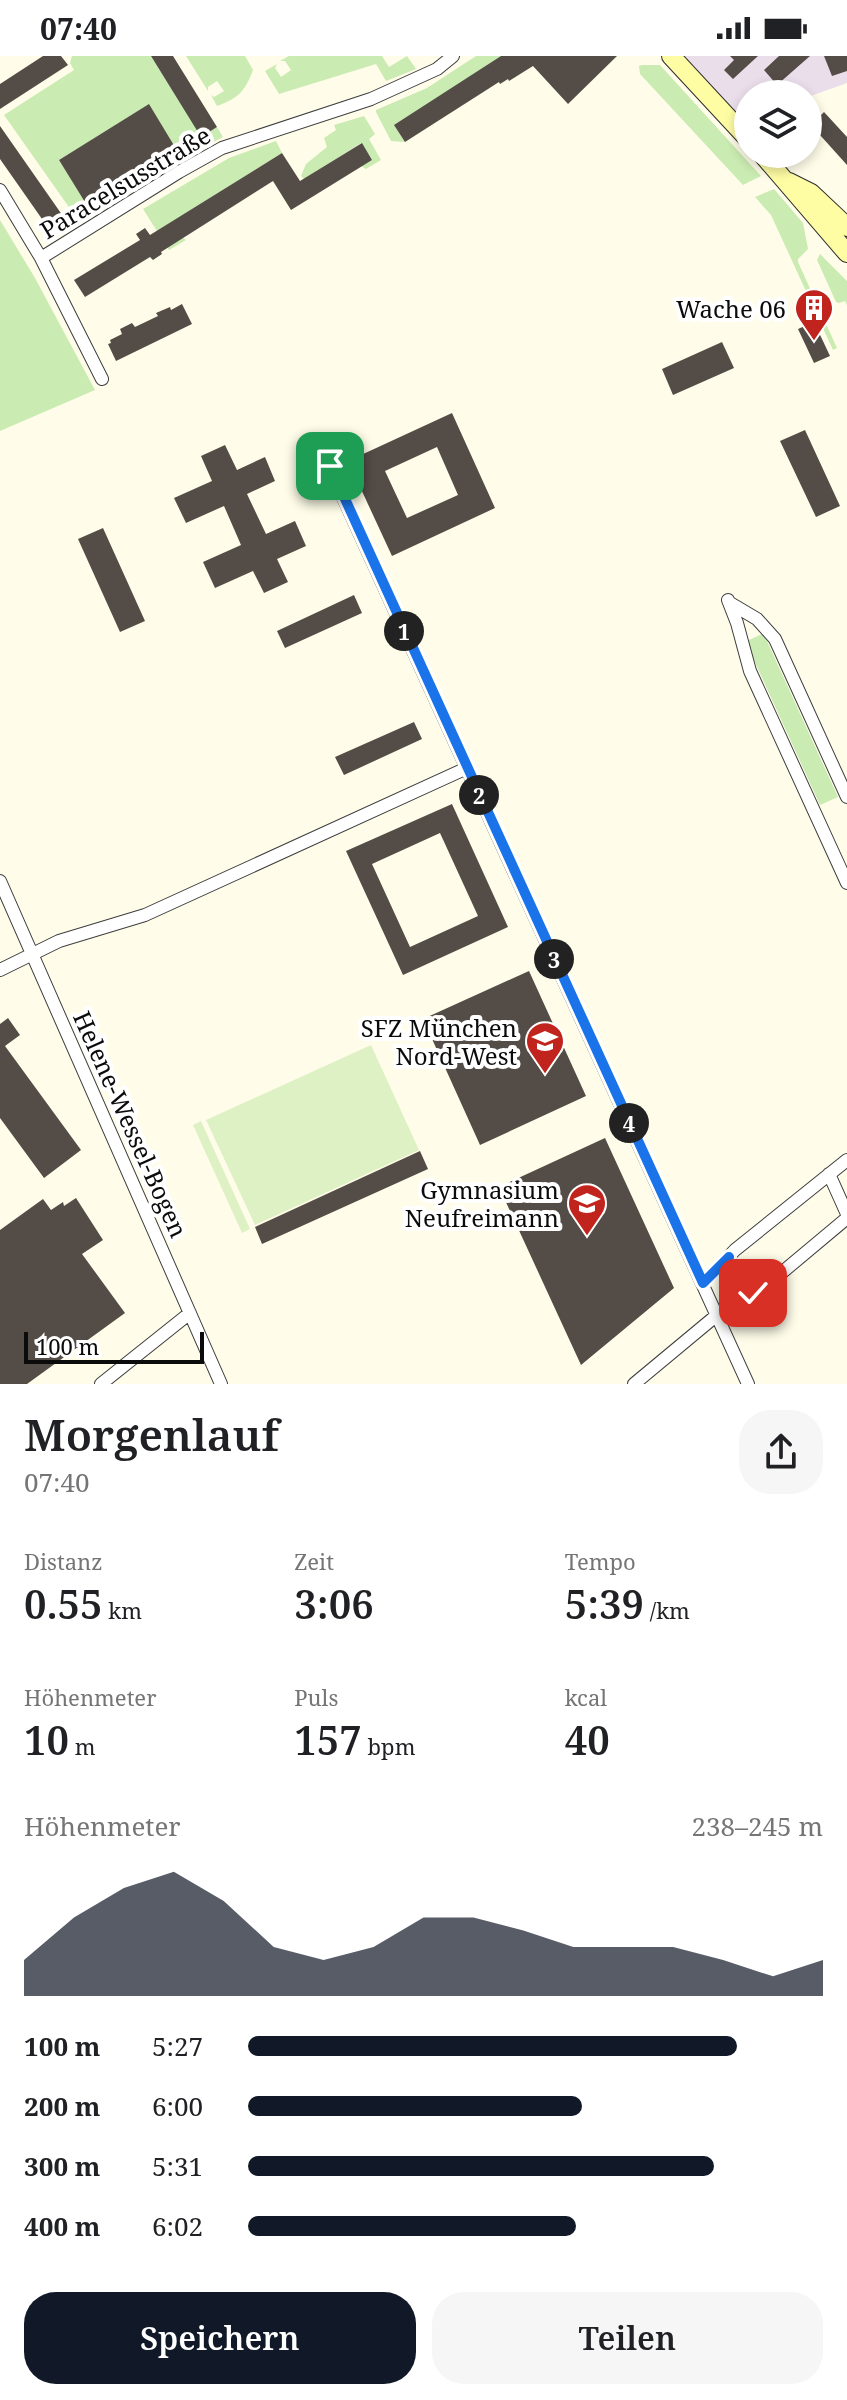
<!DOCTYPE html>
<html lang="de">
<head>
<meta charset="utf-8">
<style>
	body { margin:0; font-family:"Noto Serif",serif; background:#f6f6f6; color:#202124; height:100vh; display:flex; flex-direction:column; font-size:30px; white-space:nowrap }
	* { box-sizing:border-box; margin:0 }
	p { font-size:26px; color:#757577 }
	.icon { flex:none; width:44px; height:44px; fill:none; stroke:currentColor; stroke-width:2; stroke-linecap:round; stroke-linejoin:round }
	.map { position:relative; height:1328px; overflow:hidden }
	.drawer { display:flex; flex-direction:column; background:#fff; flex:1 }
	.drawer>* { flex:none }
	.fabs { position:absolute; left:734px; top:24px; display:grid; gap:16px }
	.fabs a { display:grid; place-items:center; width:88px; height:88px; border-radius:50%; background:#fff; box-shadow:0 4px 12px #0003; font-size:40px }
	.scale { position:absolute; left:24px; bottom:20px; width:180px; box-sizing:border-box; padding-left:8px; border:4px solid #0b0b0b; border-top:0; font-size:22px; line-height:28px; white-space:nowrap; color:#0b0b0b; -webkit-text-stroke:6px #fff; paint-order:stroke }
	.pin { position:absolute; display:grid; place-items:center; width:68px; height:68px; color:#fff; margin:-34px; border-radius:16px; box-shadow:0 4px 12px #0006 }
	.km { position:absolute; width:40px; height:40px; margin:-20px; border-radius:50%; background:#222; color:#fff; font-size:22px; line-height:40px; text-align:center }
	.round { display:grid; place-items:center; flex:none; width:84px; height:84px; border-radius:32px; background:#f6f6f6 }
	.overview { display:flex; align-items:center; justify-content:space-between; height:136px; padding:0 24px }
	h1 { font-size:44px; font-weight:600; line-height:60px }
	.figures { display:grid; grid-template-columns:repeat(3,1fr); gap:12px; height:136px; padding:8px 24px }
	.figures div { display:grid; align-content:center }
	.figures b { font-size:40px; font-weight:600 }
	.figures small { font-size:22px; font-weight:400 }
	.figures p { font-size:22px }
	.chart { height:224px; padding:16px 24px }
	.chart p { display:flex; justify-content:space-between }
	.chart svg { width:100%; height:144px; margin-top:8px; fill:#111827; opacity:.7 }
	.primary-button { display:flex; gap:16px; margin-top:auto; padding:16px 24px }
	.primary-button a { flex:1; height:92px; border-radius:32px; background:#111827; color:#fff; font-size:32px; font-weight:600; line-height:92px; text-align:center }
	.primary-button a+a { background:#f6f6f6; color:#202124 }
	ul { padding:0 24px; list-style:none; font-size:26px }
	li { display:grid; grid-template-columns:128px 96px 1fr; align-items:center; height:60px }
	li i { height:20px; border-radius:10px; background:#111827 }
	.status { display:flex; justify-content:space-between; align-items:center; height:56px; padding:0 40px; background:#fff; direction:ltr }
	.status svg { height:22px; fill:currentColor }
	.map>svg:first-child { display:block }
</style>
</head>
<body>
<div class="status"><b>07:40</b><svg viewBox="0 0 49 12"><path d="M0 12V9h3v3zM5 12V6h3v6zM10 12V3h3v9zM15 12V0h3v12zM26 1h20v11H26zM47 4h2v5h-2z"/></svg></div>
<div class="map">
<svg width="847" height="1328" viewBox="0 0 847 1328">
	<rect width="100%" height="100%" fill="#fffde9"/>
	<path fill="#ebdeeb" d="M 674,0 L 847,0 L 847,27 L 808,41 L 808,38 L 748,38 L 748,71 Z"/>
	<path fill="#caebb1" d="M 72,0 L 151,0 L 201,80 L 217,71 L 223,81 L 187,100 L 144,126 L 141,125 L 181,101 L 149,49 L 59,104 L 91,156 L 94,154 L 93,158 L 81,165 L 78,164 L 4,59 L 74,14 L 70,7 Z
		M 186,0 L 245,0 L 253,14 C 245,35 239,42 217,50 L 211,39 L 214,41 L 224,35 L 217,25 L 208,31 L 208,35 Z
		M 289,0 L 382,0 L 389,11 L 407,0 L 416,13 L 386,25 L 376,8 L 279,38 L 265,15 L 277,8 L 275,12 L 281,21 L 291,14 L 285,5 L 280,5 Z
		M 476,0 L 501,0 L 395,70 L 405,86 L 391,85 L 376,56 L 376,54 L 427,32 Z
		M 642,9 L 660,9 L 761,120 L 743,129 L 640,18 L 639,10 Z
		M 364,60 L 375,78 L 369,83 L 381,104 L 366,113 L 361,110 L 372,104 L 361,87 L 304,123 L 301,120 L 306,108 L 327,91 L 324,82 L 336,74 L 334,69 Z
		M 276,85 L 282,97 L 165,170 L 186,184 L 169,194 L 143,153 L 229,102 Z
		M 774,133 L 803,167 L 808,193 L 798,203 L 798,206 L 837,292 L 833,294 L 771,159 L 755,141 Z
		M 0,164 L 35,222 L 95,334 L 0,375 Z
		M 820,198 L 847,225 L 847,249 L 845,245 L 839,247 L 836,246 L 817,204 Z
		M 762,578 L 767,585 L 838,741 L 820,749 L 748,591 L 749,584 Z"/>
	<path fill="#def1c4" d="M 371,989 L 419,1094 L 255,1169 L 206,1064 Z
		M 201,1065 L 250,1173 L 242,1177 L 193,1069 Z"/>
	<path fill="#544d47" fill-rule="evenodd" d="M 43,0 L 61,0 L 68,9 L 0,53 L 0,28 Z
		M 151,0 L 173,0 L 217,71 L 201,81 Z
		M 501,0 L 617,0 L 568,48 L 533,10 L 509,25 L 508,23 L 500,28 L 499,26 L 405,86 L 394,69 Z
		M 730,0 L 758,0 L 733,23 L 724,14 L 734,4 Z
		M 779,0 L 810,0 L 777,29 L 764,14 Z
		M 824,0 L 847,0 L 847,15 L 832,20 Z
		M 149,48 L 181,101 L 91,156 L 59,104 Z
		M 824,56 L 847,81 L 847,109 L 811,69 Z
		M 0,70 L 65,163 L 49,173 L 0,103 Z
		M 362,87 L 372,104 L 291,154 L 273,125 L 161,196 L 162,198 L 153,204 L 150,201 L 85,241 L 74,224 L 140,184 L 136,178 L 145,172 L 150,179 L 282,97 L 300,125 Z
		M 182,248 L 192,268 L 116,305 L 108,288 L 111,287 L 110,284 L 122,278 L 120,273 L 132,267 L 135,271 L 158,260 L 156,257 L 170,251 L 171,254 Z
		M 814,266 L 830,300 L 814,307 L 798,273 Z
		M 722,286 L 734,312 L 673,339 L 662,313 Z
		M 452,357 L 495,452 L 392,500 L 348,405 ZM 437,391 L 458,439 L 407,462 L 385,415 Z
		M 805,374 L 840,450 L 816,461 L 780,385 Z
		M 225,389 L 237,414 L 265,401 L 275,425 L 247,438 L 266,478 L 295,465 L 306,490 L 277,503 L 288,526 L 264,537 L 253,515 L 215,532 L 203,506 L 241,489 L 224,450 L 186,467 L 174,442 L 212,425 L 201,400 Z
		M 103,472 L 145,565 L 120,576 L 78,483 Z
		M 354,539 L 362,557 L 285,592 L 277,575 Z
		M 414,666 L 422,683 L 344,719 L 335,701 Z
		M 452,748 L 508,871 L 403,919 L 346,795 ZM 440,777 L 478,860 L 410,891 L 372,808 Z
		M 529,915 L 586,1040 L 480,1089 L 423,963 Z
		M 8,962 L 20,979 L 5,990 L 81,1094 L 44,1122 L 0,1062 L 0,968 Z
		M 605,1082 L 674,1232 L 581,1309 L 499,1131 Z
		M 420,1095 L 428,1113 L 262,1188 L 255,1171 Z
		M 76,1142 L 103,1184 L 82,1198 L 125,1257 L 27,1328 L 0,1328 L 0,1174 L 43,1143 L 51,1154 L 63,1146 L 64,1150 Z"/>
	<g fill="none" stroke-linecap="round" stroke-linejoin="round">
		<defs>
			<path id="street" d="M 0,134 L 41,202 L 102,323
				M 41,202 L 179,116 L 222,92 L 371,43 L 437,13 L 453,0
				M 332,396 L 330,403 L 332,417 L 748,1328
				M 728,544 L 737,567 L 750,615 L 847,827
				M 730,547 L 757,563 L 775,583 L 847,741
				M 0,825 L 221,1328
				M 0,914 L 59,885 L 145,859 L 467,712
				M 829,1118 L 847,1158
				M 728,1203 L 725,1215 C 734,1230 740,1233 757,1234
				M 703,1227 L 735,1194 L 847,1104
				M 101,1328 L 190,1257
				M 634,1328 L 717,1259 L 773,1224 L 847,1162"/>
			<path id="secondary" d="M 671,0 L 748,83
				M 762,98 L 847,197
				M 789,126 L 811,137 L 847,171"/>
		</defs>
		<use href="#street" stroke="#3e3e3e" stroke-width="14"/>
		<use href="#secondary" stroke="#2d2d2d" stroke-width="20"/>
		<use href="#street" stroke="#fff" stroke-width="12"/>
		<use href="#secondary" stroke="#fffda4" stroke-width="18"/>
	</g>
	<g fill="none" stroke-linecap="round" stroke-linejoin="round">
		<defs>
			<path id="route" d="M 330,410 L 703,1227 L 729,1201 L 725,1215 C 734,1230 740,1233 757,1234 L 753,1237"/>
		</defs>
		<use href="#route" stroke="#fff" stroke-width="16"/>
		<use href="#route" stroke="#1a73e8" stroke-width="10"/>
	</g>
	<defs>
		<symbol id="building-pin" viewBox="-11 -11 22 30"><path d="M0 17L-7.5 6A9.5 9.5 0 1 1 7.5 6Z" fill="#c1231d" stroke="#fff"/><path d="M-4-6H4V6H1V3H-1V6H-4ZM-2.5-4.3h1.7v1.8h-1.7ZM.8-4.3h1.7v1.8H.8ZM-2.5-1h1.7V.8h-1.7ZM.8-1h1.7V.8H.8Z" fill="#fff"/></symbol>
		<symbol id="school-pin" viewBox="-11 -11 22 30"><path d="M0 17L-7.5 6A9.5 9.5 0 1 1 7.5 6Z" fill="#c1231d" stroke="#fff"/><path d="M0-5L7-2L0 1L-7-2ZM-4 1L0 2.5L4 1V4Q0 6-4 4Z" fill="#fff"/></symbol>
	</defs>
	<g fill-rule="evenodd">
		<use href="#building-pin" x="792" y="230" width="44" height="60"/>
		<use href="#school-pin" x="523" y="963" width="44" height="60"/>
		<use href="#school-pin" x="565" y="1125" width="44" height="60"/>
	</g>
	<g text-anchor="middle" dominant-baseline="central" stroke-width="8" stroke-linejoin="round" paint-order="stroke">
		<g font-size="24" fill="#0b0b0b" stroke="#fff">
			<text transform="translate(125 126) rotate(-31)">Paracelsusstraße</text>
			<text transform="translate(131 1068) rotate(66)">Helene-Wessel-Bogen</text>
		</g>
		<g font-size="24" fill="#0b0b0b" stroke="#fff" text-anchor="end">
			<text x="786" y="252">Wache 06</text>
			<text x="517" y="971">SFZ München<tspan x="517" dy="28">Nord-West</tspan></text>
			<text x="559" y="1133">Gymnasium<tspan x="559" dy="28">Neufreimann</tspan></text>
		</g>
	</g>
</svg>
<div class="fabs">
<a><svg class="icon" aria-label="layers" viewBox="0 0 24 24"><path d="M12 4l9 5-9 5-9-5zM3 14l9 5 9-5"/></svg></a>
</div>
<div class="scale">100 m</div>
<div class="pin" style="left:330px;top:410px;background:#1e9e55"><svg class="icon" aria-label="arrive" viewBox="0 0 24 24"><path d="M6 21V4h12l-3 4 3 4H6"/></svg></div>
<div class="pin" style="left:753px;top:1237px;background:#d93025"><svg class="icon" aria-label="check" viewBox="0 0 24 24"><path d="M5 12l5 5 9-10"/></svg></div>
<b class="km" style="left:404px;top:575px">1</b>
<b class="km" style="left:479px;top:739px">2</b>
<b class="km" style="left:554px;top:903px">3</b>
<b class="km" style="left:629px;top:1067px">4</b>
</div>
<section class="drawer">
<div class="overview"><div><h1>Morgenlauf</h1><p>07:40</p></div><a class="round"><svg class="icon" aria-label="share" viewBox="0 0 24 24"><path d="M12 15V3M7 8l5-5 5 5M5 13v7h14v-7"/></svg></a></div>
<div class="figures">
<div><p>Distanz</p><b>0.55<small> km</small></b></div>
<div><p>Zeit</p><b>3:06</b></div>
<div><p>Tempo</p><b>5:39<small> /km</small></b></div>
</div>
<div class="figures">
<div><p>Höhenmeter</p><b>10<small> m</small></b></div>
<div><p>Puls</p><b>157<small> bpm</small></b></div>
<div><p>kcal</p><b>40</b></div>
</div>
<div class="chart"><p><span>Höhenmeter</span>238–245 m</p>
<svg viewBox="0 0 160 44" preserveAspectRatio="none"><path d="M0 44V33L10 20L20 11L30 6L40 15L50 29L60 33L70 29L80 20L90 20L100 24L110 29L120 29L130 29L140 33L150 38L160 33V44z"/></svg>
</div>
<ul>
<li><b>100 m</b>5:27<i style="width:85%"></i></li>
<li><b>200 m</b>6:00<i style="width:58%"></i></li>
<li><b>300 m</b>5:31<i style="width:81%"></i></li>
<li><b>400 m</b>6:02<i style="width:57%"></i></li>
</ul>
<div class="primary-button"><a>Speichern</a><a>Teilen</a></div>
</section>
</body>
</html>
